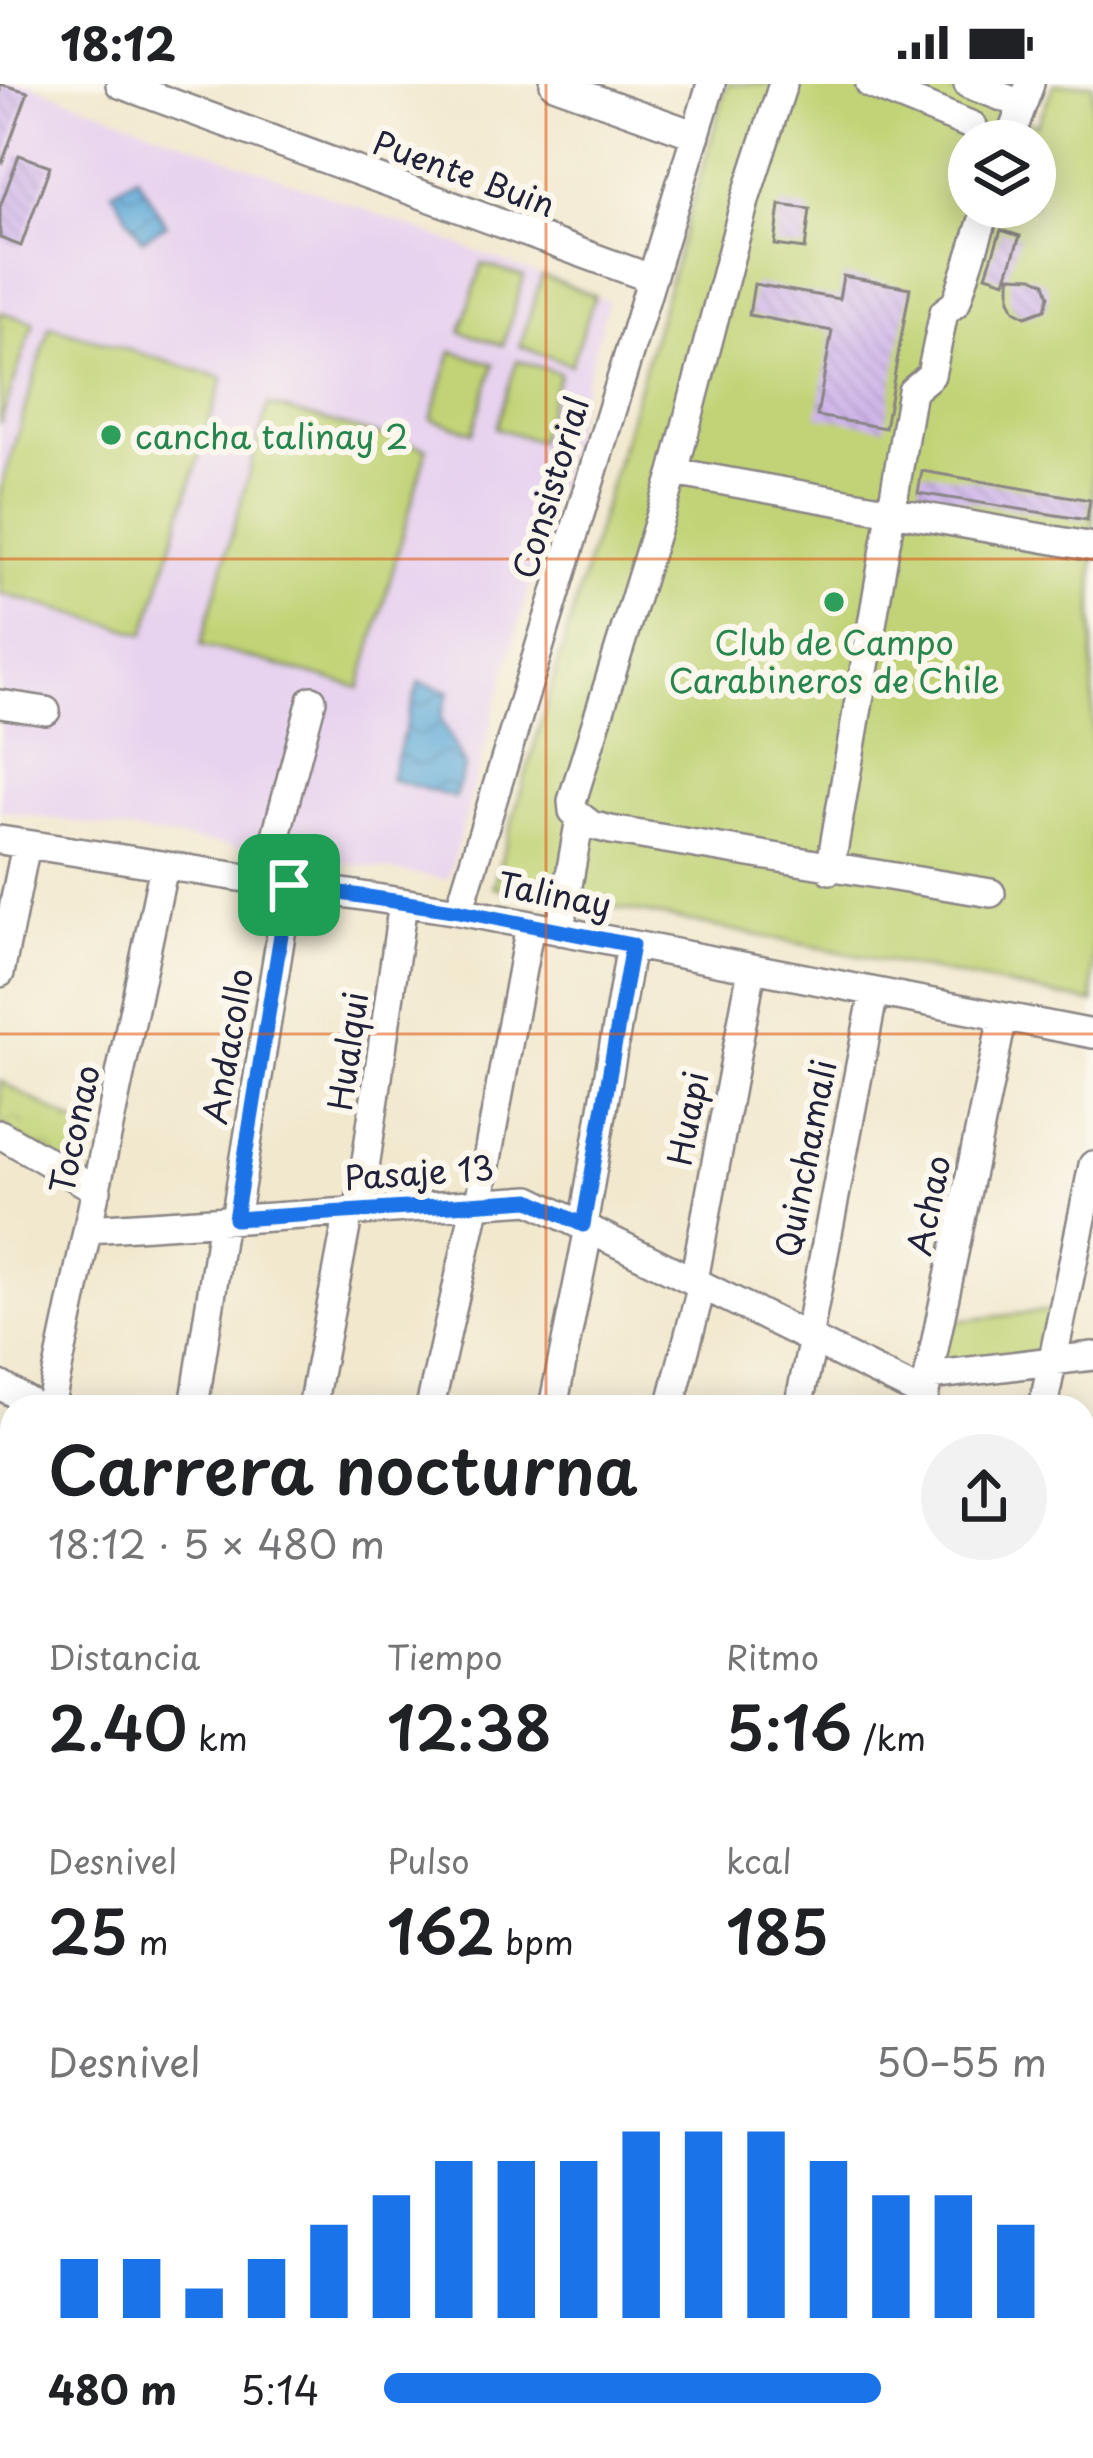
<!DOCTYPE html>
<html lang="es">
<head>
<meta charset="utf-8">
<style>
	body { margin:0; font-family:"Playpen Sans",sans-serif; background:#f2f2f2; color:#202124; height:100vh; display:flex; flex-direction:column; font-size:45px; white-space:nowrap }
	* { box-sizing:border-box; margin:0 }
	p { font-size:39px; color:#757577 }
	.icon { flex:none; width:66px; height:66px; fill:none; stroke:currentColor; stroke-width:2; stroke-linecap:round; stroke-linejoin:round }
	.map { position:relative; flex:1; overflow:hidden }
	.drawer { position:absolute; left:0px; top:1311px; width:1095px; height:1065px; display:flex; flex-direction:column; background:#fff; border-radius:36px 36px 0 0; box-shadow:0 6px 30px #0003 }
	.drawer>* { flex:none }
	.controls { position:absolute; left:948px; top:36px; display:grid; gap:24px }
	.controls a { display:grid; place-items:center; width:108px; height:108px; border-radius:50%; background:#fff; box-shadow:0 6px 30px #0003; font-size:60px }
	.pin { position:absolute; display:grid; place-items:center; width:102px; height:102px; color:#fff; margin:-51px; border-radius:24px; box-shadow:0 6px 18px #0006 }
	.round { display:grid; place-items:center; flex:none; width:126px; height:126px; border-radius:63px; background:#f2f2f2 }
	.head { display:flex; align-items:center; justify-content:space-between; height:204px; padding:0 48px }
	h1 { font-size:66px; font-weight:600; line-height:90px }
	.figures { display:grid; grid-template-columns:repeat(3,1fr); gap:18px; height:204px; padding:12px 48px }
	.figures div { display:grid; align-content:center }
	.figures b { font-size:60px; font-weight:600 }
	.figures small { font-size:33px; font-weight:400 }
	.figures p { font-size:33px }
	.chart { height:336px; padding:24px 48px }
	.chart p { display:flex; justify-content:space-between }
	.chart svg { width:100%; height:216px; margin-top:12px; stroke:#1a73e8; stroke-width:6 }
	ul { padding:0 48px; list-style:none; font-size:39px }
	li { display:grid; grid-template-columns:192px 144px 1fr; align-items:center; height:90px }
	li i { height:30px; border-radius:15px; background:#1a73e8 }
	.status { display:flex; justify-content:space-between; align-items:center; height:84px; padding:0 60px; background:#fff; direction:ltr }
	.status svg { height:33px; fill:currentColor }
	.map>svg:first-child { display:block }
</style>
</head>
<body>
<div class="status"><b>18:12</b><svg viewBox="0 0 49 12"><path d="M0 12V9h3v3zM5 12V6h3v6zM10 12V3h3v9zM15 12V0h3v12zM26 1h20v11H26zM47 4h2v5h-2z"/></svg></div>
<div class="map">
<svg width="1093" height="2374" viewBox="0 0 1093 2374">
	<defs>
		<pattern id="industrial-furrows" width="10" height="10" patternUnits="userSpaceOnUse" patternTransform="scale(3)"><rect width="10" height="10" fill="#c8bfd8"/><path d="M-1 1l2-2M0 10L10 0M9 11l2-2" fill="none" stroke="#aca4ba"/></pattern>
		<pattern id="park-crowns" width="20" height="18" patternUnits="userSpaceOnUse" patternTransform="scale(3)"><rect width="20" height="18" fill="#c1d376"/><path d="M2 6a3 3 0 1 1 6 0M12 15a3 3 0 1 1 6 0" fill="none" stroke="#a6b567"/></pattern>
		<pattern id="water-waves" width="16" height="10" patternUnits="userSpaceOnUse" patternTransform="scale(3)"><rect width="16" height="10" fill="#61aad8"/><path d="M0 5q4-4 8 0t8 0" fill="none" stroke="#508ab0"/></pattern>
		<pattern id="building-back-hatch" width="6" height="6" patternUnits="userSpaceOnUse" patternTransform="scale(3)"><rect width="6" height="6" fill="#cfb5ea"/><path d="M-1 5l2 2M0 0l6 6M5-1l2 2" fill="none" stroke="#b19bca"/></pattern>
	</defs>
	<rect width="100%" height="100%" fill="#fbf7ec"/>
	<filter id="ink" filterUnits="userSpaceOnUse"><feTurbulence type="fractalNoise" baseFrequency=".00833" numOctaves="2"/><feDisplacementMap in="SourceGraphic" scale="24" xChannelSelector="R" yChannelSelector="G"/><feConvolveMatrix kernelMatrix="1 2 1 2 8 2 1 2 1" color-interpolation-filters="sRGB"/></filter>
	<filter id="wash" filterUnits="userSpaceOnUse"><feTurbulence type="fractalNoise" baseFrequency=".004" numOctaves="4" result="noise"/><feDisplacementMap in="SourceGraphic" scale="48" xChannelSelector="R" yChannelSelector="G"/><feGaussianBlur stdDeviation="2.7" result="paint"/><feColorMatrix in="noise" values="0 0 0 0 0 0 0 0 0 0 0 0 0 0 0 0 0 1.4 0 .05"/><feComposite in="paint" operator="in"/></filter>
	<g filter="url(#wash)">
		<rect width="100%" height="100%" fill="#f1e8cd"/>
		<path fill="#e7d2ef" d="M 0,0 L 30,0 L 608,217 L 448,795 L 0,727 Z"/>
		<path fill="url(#industrial-furrows)" d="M 1093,2020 L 1093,2374 L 1020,2374 L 1022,2364 L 1083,2364 L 1083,2068 Z"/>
		<path fill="#c1d376" stroke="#727a58" stroke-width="3" fill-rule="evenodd" d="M 727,0 L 932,0 L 1037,41 L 1054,0 L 1093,0 L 1093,919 L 647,829 L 493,803 ZM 969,57 L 1035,57 L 1035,123 L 969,123 Z
			M 482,180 L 524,193 L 503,261 L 461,248 Z
			M 542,192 L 595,212 L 571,281 L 520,262 Z
			M 0,228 L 34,238 L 0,340 Z
			M 50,242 L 223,294 L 145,550 L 0,509 L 0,408 Z
			M 452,267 L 494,280 L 473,348 L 431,335 Z
			M 517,276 L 560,289 L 538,357 L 496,344 Z
			M 268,321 L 427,364 L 360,604 L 201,561 Z
			M 1054,1226 L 1046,1270 L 937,1286 L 947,1238 Z"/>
		<path fill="url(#park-crowns)" stroke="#727a58" stroke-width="3" d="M 0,997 L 90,1047 L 82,1090 L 0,1042 Z
			M 12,2163 L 13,2364 L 10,2374 L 0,2374 L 0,2220 Z"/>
		<path fill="url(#water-waves)" stroke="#42668a" stroke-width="3" d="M 137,92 L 166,141 L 142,156 L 112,107 Z
			M 419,598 L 449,607 L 441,634 L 465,682 L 455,714 L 390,695 Z"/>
		<g id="blocks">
			<path fill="url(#building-back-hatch)" d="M 0,0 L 28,8 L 2,79 L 0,79 Z
				M 19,71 L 50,82 L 21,162 L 0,154 L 0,123 Z
				M 780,121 L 810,125 L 805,165 L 775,161 Z
				M 1001,146 L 1020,152 L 1005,197 L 986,191 Z
				M 843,192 L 910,204 L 885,344 L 817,332 L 832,247 L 749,231 L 754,200 L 839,215 Z
				M 1010,192 L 1033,193 L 1045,199 L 1049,212 L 1045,225 L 1026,232 L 1015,226 L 1010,215 Z
				M 922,387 L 1090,416 L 1087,436 L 918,409 Z"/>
		</g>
	</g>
	<g filter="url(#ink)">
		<use href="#blocks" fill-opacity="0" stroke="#8a8584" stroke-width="3"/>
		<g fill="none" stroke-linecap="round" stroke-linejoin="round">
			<defs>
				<path id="minor" d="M 120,0 L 650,194
					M 554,0 L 696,51
					M 783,0 L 746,113 L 674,388 L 572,717 L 573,727 L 591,741 L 611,746 L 991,809
					M 870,0 L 973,42
					M 968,0 L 1021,20
					M 1009,57 L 1030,0
					M 674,388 L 1093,463
					M 0,620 L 46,627
					M 0,756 L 459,827 L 1093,950
					M 830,786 L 912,307 L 931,291 L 944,228 L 956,219 L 987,123
					M 264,797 L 312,616
					M 459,827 L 711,0
					M 560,847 L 580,734
					M 0,889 L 26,761
					M 0,1050 L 97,1106
					M 479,1119 L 530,841
					M 359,1126 L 403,819
					M 235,1135 L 289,801
					M 583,1141 L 631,861
					M 89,1145 L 530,1116 L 924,1311
					M 694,1196 L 752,885
					M 808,1254 L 874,908
					M 929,1292 L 1093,1272
					M 0,1301 L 37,1323
					M 50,1323 L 164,782
					M 194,1323 L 223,1136
					M 312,1323 L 349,1127
					M 430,1323 L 476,1119
					M 553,1323 L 589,1144
					M 670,1323 L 702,1201
					M 798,1323 L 813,1256
					M 922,1323 L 1003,933
					M 1043,1323 L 1093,1081
					M 1083,1501 L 1093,1500
					M 0,1503 L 12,1443
					M 0,1574 L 12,1581
					M 1083,1731 L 1093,1730
					M 0,1834 L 12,1841
					M 0,2162 L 12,2105
					M 0,2334 L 12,2334
					M 375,2364 L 394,2374
					M 135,2374 L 137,2364
					M 269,2374 L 271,2364
					M 575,2374 L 577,2364
					M 704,2374 L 706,2364
					M 825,2374 L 828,2364"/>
				<path id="major" d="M 1083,1901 L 1093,1853
					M 983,2374 L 985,2364"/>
			</defs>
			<use href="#minor" stroke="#8a8584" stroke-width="32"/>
			<use href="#major" stroke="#8a8584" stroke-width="38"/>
			<use href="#minor" stroke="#fff" stroke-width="27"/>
			<use href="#major" stroke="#fff" stroke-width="33"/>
		</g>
	</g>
	<g fill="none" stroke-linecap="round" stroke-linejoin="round" filter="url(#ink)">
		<defs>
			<path id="route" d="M 289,801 L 459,827 L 632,861 L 583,1141 L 530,1116 L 235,1135 Z"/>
		</defs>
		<use href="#route" stroke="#fff" stroke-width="24"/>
		<use href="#route" stroke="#1a73e8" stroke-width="15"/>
	</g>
	<path fill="none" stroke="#de560e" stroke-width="3" stroke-opacity="0.55" d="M 546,0 L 546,1323M 0,475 L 1093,475M 0,950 L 1093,950M 0,1424 L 12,1424M 1083,1424 L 1093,1424M 0,1899 L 12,1899M 1083,1899 L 1093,1899M 546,2364 L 546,2374"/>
	<g fill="#2e9e5b" stroke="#fbf7ec" stroke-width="4.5">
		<circle cx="111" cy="351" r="12"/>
		<circle cx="834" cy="518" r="12"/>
	</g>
	<g text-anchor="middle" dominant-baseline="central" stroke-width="12" stroke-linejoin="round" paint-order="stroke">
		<g font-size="33" fill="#22223b" stroke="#fbf7ec">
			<text transform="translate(465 88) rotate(20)">Puente Buin</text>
			<text transform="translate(549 403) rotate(-73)">Consistorial</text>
			<text transform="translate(555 809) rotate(11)">Talinay</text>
			<text transform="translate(226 962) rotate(-80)">Andacollo</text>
			<text transform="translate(346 967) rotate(-82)">Hualqui</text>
			<text transform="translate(686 1034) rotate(-79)">Huapi</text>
			<text transform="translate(73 1045) rotate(-78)">Toconao</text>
			<text transform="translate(804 1074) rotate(-79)">Quinchamali</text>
			<text transform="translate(419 1087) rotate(-4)">Pasaje 13</text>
			<text transform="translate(927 1121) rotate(-78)">Achao</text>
		</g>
		<g font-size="33" fill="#27864d" stroke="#fbf7ec" text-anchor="start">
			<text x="135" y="351">cancha talinay 2</text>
			<text x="834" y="557" text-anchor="middle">Club de Campo<tspan x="834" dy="38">Carabineros de Chile</tspan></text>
		</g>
	</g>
</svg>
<div class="controls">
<a><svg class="icon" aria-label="layers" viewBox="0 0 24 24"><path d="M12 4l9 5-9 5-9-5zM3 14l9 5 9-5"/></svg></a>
</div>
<div class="pin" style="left:289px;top:801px;background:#1e9e55"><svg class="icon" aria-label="arrive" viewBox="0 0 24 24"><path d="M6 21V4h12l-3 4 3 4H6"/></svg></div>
<section class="drawer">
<div class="head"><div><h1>Carrera nocturna</h1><p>18:12 · 5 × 480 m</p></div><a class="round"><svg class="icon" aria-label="share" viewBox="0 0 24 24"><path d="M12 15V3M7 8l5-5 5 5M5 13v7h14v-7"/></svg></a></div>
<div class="figures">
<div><p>Distancia</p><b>2.40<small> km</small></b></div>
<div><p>Tiempo</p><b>12:38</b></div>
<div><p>Ritmo</p><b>5:16<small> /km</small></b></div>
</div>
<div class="figures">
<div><p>Desnivel</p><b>25<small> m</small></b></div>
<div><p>Pulso</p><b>162<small> bpm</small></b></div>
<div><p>kcal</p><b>185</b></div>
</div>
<div class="chart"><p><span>Desnivel</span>50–55 m</p>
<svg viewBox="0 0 160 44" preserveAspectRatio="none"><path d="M5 44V32M15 44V32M25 44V38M35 44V32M45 44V25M55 44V19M65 44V12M75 44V12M85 44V12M95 44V6M105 44V6M115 44V6M125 44V12M135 44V19M145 44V19M155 44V25"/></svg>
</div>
<ul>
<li><b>480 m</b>5:14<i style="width:75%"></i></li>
</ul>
</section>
</div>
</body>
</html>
